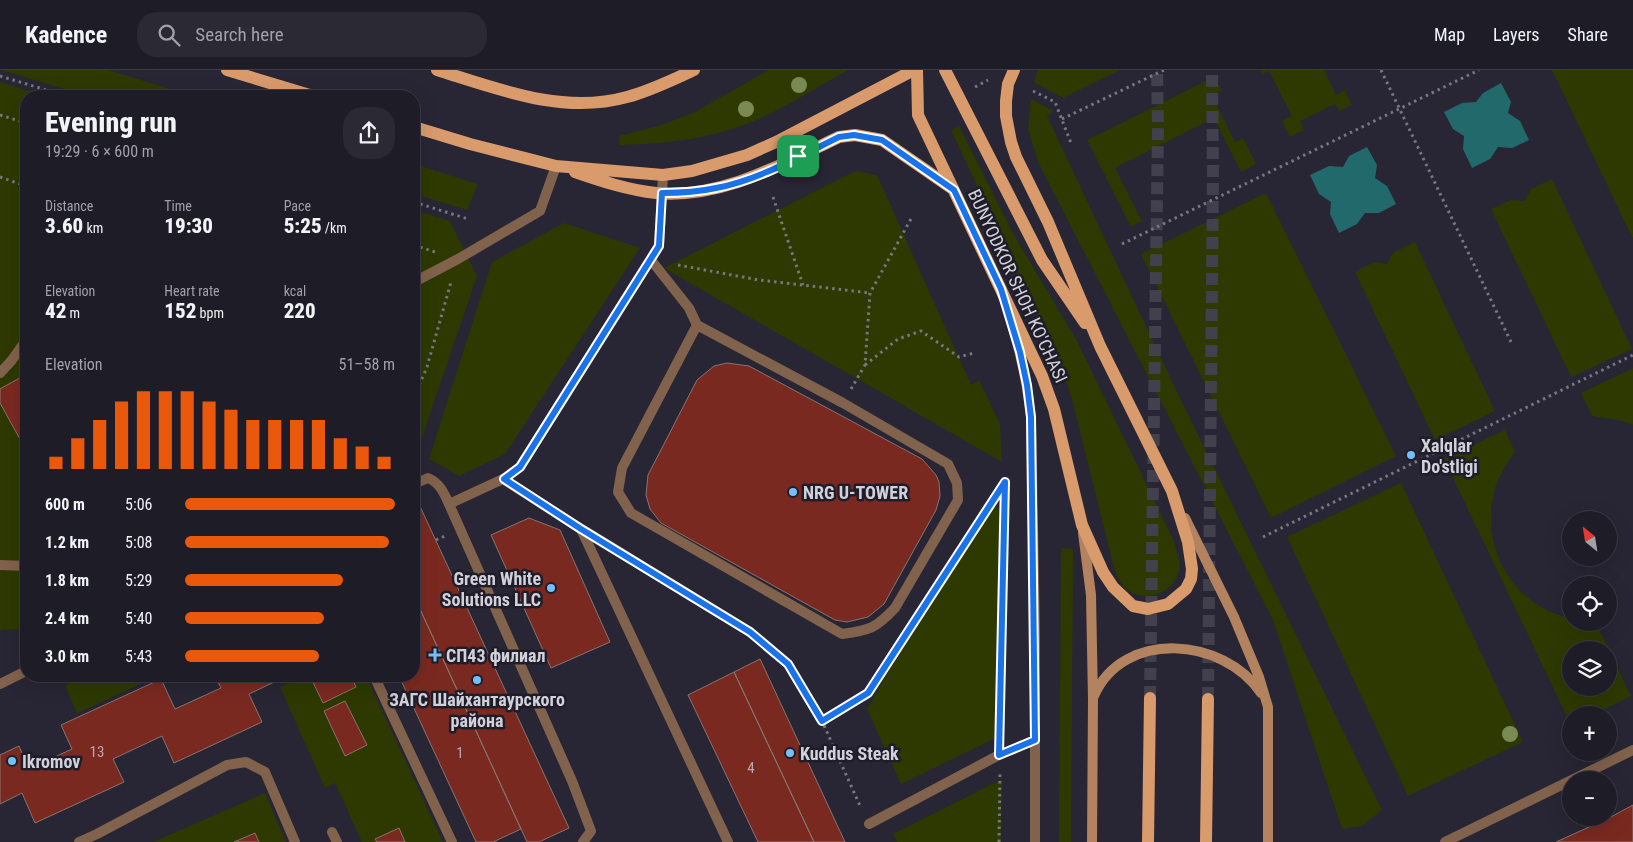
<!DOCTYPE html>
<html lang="en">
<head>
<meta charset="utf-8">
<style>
	body { margin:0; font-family:"Roboto Condensed",sans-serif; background:#2b2933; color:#f1f3f6; height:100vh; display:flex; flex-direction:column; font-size:19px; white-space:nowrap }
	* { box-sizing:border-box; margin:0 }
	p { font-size:16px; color:#a1a1a7 }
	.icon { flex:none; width:28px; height:28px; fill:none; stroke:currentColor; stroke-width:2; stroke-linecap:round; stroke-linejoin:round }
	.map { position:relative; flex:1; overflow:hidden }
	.panel { position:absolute; left:20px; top:20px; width:400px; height:592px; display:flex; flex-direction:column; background:#1e1c27; border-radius:20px; box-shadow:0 5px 20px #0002,0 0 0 1px #3c3a44 }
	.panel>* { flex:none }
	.needle { width:32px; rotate:330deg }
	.fabs { position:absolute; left:1562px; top:441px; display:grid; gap:10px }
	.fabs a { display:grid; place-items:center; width:55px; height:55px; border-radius:50%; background:#1e1c27; box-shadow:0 5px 20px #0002,0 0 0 1px #3c3a44; font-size:25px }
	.pin { position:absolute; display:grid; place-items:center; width:42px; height:42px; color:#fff; margin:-21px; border-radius:10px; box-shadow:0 2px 8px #0006 }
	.round { display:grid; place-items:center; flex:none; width:52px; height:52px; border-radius:20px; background:#2b2933 }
	.head { display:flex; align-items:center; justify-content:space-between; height:85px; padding:0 25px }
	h1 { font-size:28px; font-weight:800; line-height:38px }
	.figures { display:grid; grid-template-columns:repeat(3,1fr); gap:8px; height:85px; padding:5px 25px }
	.figures div { display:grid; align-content:center }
	.figures b { font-size:21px; font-weight:800 }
	.figures small { font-size:14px; font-weight:400 }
	.figures p { font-size:14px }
	.chart { height:140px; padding:10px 25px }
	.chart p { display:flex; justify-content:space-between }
	.chart svg { width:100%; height:90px; margin-top:5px; stroke:#ea580c; stroke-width:6 }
	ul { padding:0 25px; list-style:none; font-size:16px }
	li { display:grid; grid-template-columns:80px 60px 1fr; align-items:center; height:38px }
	li i { height:12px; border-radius:6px; background:#ea580c }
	header { display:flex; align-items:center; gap:30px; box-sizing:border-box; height:70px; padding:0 25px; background:#1e1c27; border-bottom:1px solid #3c3a44 }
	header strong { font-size:24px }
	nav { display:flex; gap:28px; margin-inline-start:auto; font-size:18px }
	.search { width:350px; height:45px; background:#2b2933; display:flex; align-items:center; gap:12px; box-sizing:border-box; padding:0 18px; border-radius:20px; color:#a1a1a7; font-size:19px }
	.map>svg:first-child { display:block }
</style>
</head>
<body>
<header>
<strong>Kadence</strong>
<div class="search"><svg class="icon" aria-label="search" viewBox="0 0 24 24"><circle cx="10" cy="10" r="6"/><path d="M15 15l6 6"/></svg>Search here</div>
<nav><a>Map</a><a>Layers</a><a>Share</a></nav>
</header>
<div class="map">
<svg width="1633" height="772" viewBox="0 0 1633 772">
	<rect width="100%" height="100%" fill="#282634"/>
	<path fill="#2d3900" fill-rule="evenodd" d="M 1,0 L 108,0 L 193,26 L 88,26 Z
		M 769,0 L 848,0 C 819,16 791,34 761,48 C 719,68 666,74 620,75 L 619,66 L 661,55 L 693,43 Z
		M 1038,0 L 1120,0 L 1063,28 L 1034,12 Z
		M 1260,0 L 1324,0 L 1336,25 L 1345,20 L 1352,35 L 1339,41 L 1335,34 L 1300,51 L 1304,60 L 1290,67 L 1282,51 L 1292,46 L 1269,1 L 1262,4 Z
		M 1552,0 L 1633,0 L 1633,169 Z
		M 1214,7 L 1222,21 L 1212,26 L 1235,72 L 1243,68 L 1256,94 L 1241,102 L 1214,48 L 1115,98 L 1142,151 L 1131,157 L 1087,70 Z
		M 0,12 L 45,26 L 26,26 L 26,559 L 0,560 Z
		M 1031,29 L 1054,41 L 1047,46 L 1177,322 L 1382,740 L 1362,756 L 1342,759 L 1273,550 L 1038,92 L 1028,59 Z
		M 959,56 L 1015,167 L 1076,269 L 1173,469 C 1176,479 1181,490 1179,500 C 1175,522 1147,533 1129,521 C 1121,515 1117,507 1114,498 L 1071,325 L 1054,280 L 951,60 Z
		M 414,94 L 478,114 L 467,140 L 414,124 Z
		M 855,101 L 877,105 L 971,315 L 979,310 L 1000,354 L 1002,392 L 664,198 Z
		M 1552,109 L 1632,279 L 1571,307 L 1491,139 L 1511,130 L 1524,131 L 1531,119 Z
		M 1266,123 L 1396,386 L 1271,448 L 1141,184 Z
		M 414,140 L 450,151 L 477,206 L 414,391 Z
		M 564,153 L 640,178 L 505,384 L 459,406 L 429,389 L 492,192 Z
		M 1415,172 L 1495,341 L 1435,370 L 1355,202 L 1374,192 L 1387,194 L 1394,182 Z
		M 1633,298 L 1633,355 L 1623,351 L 1592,346 L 1581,323 Z
		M 1505,360 L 1515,382 C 1507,393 1499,405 1495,419 C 1479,477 1512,535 1571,549 L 1571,552 L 1596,553 L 1631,626 L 1593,645 L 1571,645 L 1571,655 L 1444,389 ZM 1571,580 L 1609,580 L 1609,618 L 1571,618 Z
		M 1401,413 L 1523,672 L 1408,726 L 1287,467 Z
		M 985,431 L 1009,444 L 1004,664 L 901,714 L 867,639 Z
		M 1061,478 L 1073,479 L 1071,772 L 1059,772 Z
		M 84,606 L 159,606 L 77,643 L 65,616 Z
		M 299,606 L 366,606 L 443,772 L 362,772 L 335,713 L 325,718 L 280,617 L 300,609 Z
		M 1002,709 L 1001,772 L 897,772 L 893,764 Z
		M 265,723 L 286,772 L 259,772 L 255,763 L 234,772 L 153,772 Z"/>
	<path fill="#22696b" d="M 1501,13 L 1511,32 L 1508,43 L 1520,51 L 1529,70 L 1512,78 L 1498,77 L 1490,89 L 1472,98 L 1463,79 L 1464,66 L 1453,59 L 1444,42 L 1462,33 L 1476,32 L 1483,23 Z
		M 1367,77 L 1377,95 L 1375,108 L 1387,116 L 1396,134 L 1379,143 L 1365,143 L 1357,154 L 1339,163 L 1330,144 L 1331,132 L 1319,124 L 1310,105 L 1329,96 L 1343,97 L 1349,86 Z"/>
	<path fill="#7a2920" stroke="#877470" d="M 727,293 L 749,296 L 922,389 L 936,405 L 939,412 L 940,426 L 936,440 L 884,534 L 868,547 L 847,552 L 835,550 L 661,453 L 650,439 L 646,425 L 648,405 L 697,310 L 714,296 Z
		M 25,305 L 26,308 L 26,380 L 0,333 L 0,319 Z
		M 418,432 L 569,758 L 539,772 L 527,772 L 414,526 L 414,434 Z
		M 529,448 L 560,460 L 610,572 L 551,598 L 491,465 Z
		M 414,526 L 521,759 L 493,772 L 476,772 L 399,606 L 414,606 Z
		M 760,589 L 845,772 L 814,772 L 734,602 Z
		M 734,602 L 814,772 L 758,772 L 688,625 Z
		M 215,606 L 287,606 L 249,624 L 262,652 L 174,693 L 162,666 L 113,689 L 124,712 L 35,753 L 22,723 L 0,734 L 0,685 L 19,676 L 29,699 L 72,679 L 61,655 L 161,609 L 175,639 L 221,618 Z
		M 310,606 L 351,606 L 356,617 L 323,633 Z
		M 345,631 L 367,675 L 345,686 L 324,641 Z
		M 1633,735 L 1633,772 L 1556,772 L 1609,748 Z
		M 399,758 L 405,772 L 377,772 L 375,769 Z
		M 255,763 L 259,772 L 234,772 Z"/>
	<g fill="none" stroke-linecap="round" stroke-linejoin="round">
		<path stroke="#42404d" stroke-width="12" stroke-dasharray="12 6" stroke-linecap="butt" d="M 1150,628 L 1158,58 L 1157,0
			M 1208,629 L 1213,106 L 1212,0"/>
		<path stroke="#767580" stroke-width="3" stroke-dasharray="2.5 4" stroke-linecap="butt" d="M 1381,0 L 1511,272
			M 0,6 L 66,26
			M 975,17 L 988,10
			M 1033,21 L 1055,32 L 1071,73
			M 0,45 L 26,53
			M 1062,49 L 1164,0
			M 0,107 L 26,116
			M 773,127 L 803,215
			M 414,132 L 468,149
			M 1122,174 L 1479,0
			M 414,175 L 435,182
			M 678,195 L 759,210 L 870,223
			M 865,295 L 898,269 L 921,261 L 959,287 L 974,283
			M 851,319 L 865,295 L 870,223 L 912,147
			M 414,327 L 427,297 L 451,212
			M 1263,467 L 1633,285
			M 436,470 L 445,466
			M 763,573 L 788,594 L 822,651 L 861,738
			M 822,651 L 868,623 L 1005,413
			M 1000,667 L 1005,412
			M 999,772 L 1000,703"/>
		<path stroke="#81624c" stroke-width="10" d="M 651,190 L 689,238 L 697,255 L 843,333 L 948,394 L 957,413 L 958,430 L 895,538 C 875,559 870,560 842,564 L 631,443 L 618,422 L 622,398 L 697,255
			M 414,212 L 458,189 L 540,141 L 556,96
			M 0,303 L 12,290 L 26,270
			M 503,409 L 581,459 L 728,772
			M 449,434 L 572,711 L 591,761 L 583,772
			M 582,459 L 750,562
			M 0,495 L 26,496
			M 374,606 L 452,772
			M 869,754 L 999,685 L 1035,670
			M 332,762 L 337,772
			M 79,772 L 97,764 L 227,695 L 246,692 L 265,702 L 295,772"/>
		<path stroke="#81624c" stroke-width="10" d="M 1011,251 C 1021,283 1027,314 1031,347 L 1035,566 L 1035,772
			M 414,414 L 428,408 C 440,413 444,423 449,434 L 503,409 L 520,397 L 659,176 L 663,105
			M 0,614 L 26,601
			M 1445,772 L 1633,680"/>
		<path stroke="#b3825e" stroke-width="10" d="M 1185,448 L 1234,547 L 1259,607 L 1268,637 L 1268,772
			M 1083,463 L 1091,525 L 1093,630 L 1092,772
			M 1094,626 C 1123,559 1224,567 1261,623"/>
		<path stroke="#d99a6c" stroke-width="12" d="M 227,0 L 313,26
			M 437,0 C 498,19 563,45 627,27 C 650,21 672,10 694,0
			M 917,0 L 918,45 L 1042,306 L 1054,339 L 1082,455 L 1103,502 L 1113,517 L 1133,536 L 1148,539 L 1168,534 L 1186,519 L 1191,509 L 1192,499 L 1188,472 L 1172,421 L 1100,276 L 1048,152 L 1016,87 L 1011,72 L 1006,46 L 1006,31 L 1008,14 L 1014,0
			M 945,0 L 1042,190 L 1085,253
			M 414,57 L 470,74 L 556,96 L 663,105 L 692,101 L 747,85 L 776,72 L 914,0
			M 575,102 C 601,111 628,120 656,123 C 722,129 782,94 839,67 L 855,65 L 882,70 L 953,119
			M 1148,772 L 1150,628
			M 1206,772 L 1208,629"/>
	</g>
	<g fill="#7a8a52">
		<circle cx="799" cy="15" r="8"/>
		<circle cx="746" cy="39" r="8"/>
		<circle cx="1510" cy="664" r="8"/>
	</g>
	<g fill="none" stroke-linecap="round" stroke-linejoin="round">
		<defs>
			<path id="route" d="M 854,65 L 882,70 L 954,120 L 1001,219 L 1020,282 L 1027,315 L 1031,347 L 1035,670 L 999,685 L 1005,412 L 868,623 L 822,651 L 788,594 L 750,562 L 581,459 L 504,409 L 520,397 L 659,176 L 662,123 C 680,123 698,122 716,118 C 759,110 800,86 839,67 Z"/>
		</defs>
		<use href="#route" stroke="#fff" stroke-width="10"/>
		<use href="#route" stroke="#1a73e8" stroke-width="6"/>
	</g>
	<g fill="#74c0f6" stroke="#1f1d2a" stroke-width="2">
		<circle cx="1411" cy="385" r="5"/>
		<circle cx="793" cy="422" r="5"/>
		<circle cx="551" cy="518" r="5"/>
		<path d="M432.5 577.5h5v5h5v5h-5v5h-5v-5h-5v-5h5z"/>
		<circle cx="477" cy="610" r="5"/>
		<circle cx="790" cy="683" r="5"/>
		<circle cx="12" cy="691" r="5"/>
	</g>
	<g text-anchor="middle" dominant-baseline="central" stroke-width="5" stroke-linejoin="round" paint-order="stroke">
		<g font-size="15" fill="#bca7ac">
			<text x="97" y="682">13</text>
			<text x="460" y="683">1</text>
			<text x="751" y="698">4</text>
		</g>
		<g font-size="18" fill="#d2d1da" stroke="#1f1d2a">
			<text transform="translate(1018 216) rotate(65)">BUNYODKOR SHOH KO'CHASI</text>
		</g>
		<g font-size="18" font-weight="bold" fill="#d2d1da" stroke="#1f1d2a" text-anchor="start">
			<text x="1421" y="375">Xalqlar<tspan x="1421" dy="21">Do'stligi</tspan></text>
			<text x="803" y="422">NRG U-TOWER</text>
			<text x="541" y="508" text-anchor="end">Green White<tspan x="541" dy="21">Solutions LLC</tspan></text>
			<text x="446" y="585">СП43 филиал</text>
			<text x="477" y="629" text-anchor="middle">ЗАГС Шайхантаурского<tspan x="477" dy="21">района</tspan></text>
			<text x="800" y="683">Kuddus Steak</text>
			<text x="22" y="691">Ikromov</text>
		</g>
	</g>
</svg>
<div class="fabs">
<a><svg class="needle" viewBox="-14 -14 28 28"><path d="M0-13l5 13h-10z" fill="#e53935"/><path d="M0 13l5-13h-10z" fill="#a1a1a7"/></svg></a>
<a><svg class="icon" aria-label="locate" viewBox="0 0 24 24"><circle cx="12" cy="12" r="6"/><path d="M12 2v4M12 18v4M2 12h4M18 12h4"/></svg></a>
<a><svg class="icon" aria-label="layers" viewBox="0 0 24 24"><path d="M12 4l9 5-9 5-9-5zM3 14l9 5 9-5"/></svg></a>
<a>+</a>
<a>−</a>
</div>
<div class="pin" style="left:798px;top:86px;background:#1e9e55"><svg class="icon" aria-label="arrive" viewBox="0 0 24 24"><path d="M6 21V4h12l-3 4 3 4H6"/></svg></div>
<section class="panel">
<div class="head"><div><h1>Evening run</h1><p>19:29 · 6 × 600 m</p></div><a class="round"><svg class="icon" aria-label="share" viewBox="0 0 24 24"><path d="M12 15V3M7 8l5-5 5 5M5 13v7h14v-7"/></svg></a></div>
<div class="figures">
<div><p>Distance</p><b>3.60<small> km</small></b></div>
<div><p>Time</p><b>19:30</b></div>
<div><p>Pace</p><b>5:25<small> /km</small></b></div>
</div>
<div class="figures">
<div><p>Elevation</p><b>42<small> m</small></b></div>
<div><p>Heart rate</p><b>152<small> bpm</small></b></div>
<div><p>kcal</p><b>220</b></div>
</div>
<div class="chart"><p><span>Elevation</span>51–58 m</p>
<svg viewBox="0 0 160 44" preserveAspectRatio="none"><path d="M5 44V38M15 44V29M25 44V20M35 44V11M45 44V6M55 44V6M65 44V6M75 44V11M85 44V15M95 44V20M105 44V20M115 44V20M125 44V20M135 44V29M145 44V33M155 44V38"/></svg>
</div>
<ul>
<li><b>600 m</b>5:06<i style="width:100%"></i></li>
<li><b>1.2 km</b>5:08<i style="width:97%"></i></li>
<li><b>1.8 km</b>5:29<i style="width:75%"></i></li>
<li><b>2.4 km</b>5:40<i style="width:66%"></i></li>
<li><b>3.0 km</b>5:43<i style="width:64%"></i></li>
</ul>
</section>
</div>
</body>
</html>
